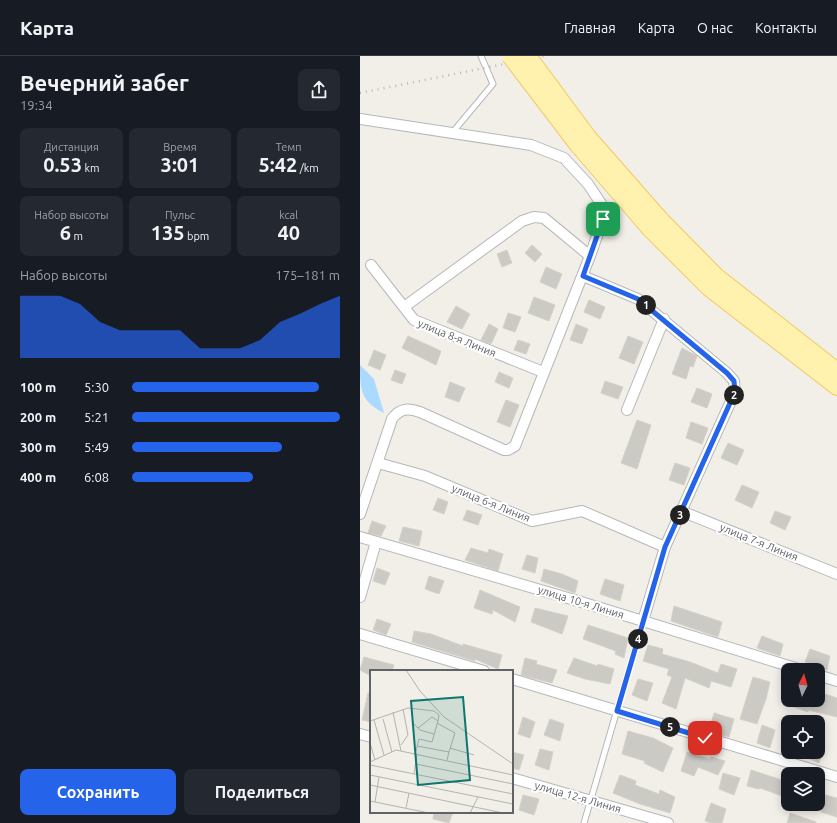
<!DOCTYPE html>
<html lang="ru">
<head>
<meta charset="utf-8">
<style>
	body { margin:0; font-family:Ubuntu,sans-serif; background:#242831; color:#f1f3f6; height:100vh; display:flex; flex-direction:column; font-size:15px; white-space:nowrap }
	* { box-sizing:border-box; margin:0 }
	p { font-size:13px; color:#9ea1a6 }
	.icon { flex:none; width:22px; height:22px; fill:none; stroke:currentColor; stroke-width:2; stroke-linecap:round; stroke-linejoin:round }
	.map { position:relative; flex:1; overflow:hidden }
	.details { display:flex; flex-direction:column; background:#171b24; width:360px }
	.details>* { flex:none }
	.needle { width:26px; rotate:5deg }
	.tools { position:absolute; left:421px; top:607px; display:grid; gap:8px }
	.tools a { display:grid; place-items:center; width:44px; height:44px; border-radius:8px; background:#171b24; box-shadow:0 2px 10px #0003; font-size:20px }
	.pin { position:absolute; display:grid; place-items:center; width:34px; height:34px; color:#fff; margin:-17px; border-radius:8px; box-shadow:0 2px 6px #0006 }
	.km { position:absolute; width:20px; height:20px; margin:-10px; border-radius:50%; background:#222; color:#fff; font-size:11px; line-height:20px; text-align:center }
	.round { display:grid; place-items:center; flex:none; width:42px; height:42px; border-radius:8px; background:#242831 }
	.headline { display:flex; align-items:center; justify-content:space-between; height:68px; padding:0 20px }
	h1 { font-size:22px; font-weight:600; line-height:30px }
	.metrics { display:grid; grid-template-columns:repeat(3,1fr); gap:6px; height:68px; padding:4px 20px }
	.metrics div { display:grid; align-content:center; border-radius:8px; background:#242831; text-align:center }
	.metrics b { font-size:20px; font-weight:600 }
	.metrics small { font-size:11px; font-weight:400 }
	.metrics p { font-size:11px }
	.chart { height:112px; padding:8px 20px }
	.chart p { display:flex; justify-content:space-between }
	.chart svg { width:100%; height:72px; margin-top:4px; fill:#2563eb; opacity:.7 }
	.cta { display:flex; gap:8px; margin-top:auto; padding:8px 20px }
	.cta a { flex:1; height:46px; border-radius:8px; background:#2563eb; color:#fff; font-size:16px; font-weight:600; line-height:46px; text-align:center }
	.cta a+a { background:#242831; color:#f1f3f6 }
	ul { padding:0 20px; list-style:none; font-size:13px }
	li { display:grid; grid-template-columns:64px 48px 1fr; align-items:center; height:30px }
	li i { height:10px; border-radius:5px; background:#2563eb }
	header { display:flex; align-items:center; gap:24px; box-sizing:border-box; height:56px; padding:0 20px; background:#171b24; border-bottom:1px solid #363941 }
	header strong { font-size:19px }
	nav { display:flex; gap:22px; margin-inline-start:auto; font-size:14px }
	main { display:flex; flex:1; min-height:0 }
	.map>svg:first-child { display:block }
</style>
</head>
<body>
<header>
<strong>Карта</strong>
<nav><a>Главная</a><a>Карта</a><a>О нас</a><a>Контакты</a></nav>
</header>
<main>
<section class="details">
<div class="headline"><div><h1>Вечерний забег</h1><p>19:34</p></div><a class="round"><svg class="icon" aria-label="share" viewBox="0 0 24 24"><path d="M12 15V3M7 8l5-5 5 5M5 13v7h14v-7"/></svg></a></div>
<div class="metrics">
<div><p>Дистанция</p><b>0.53<small> km</small></b></div>
<div><p>Время</p><b>3:01</b></div>
<div><p>Темп</p><b>5:42<small> /km</small></b></div>
</div>
<div class="metrics">
<div><p>Набор высоты</p><b>6<small> m</small></b></div>
<div><p>Пульс</p><b>135<small> bpm</small></b></div>
<div><p>kcal</p><b>40</b></div>
</div>
<div class="chart"><p><span>Набор высоты</span>175–181 m</p>
<svg viewBox="0 0 160 44" preserveAspectRatio="none"><path d="M0 44V6L10 6L20 6L30 11L40 22L50 27L60 27L70 27L80 27L90 38L100 38L110 38L120 33L130 22L140 17L150 11L160 6V44z"/></svg>
</div>
<ul>
<li><b>100 m</b>5:30<i style="width:90%"></i></li>
<li><b>200 m</b>5:21<i style="width:100%"></i></li>
<li><b>300 m</b>5:49<i style="width:72%"></i></li>
<li><b>400 m</b>6:08<i style="width:58%"></i></li>
</ul>
<div class="cta"><a>Сохранить</a><a>Поделиться</a></div>
</section>
<div class="map">
<svg width="477" height="767" viewBox="0 0 477 767">
	<rect width="100%" height="100%" fill="#f1efe8"/>
	<path fill="#aadaff" d="M 0,309 L 14,323 L 24,357 C 0,345 0,333 0,309 Z"/>
	<path fill="#cccac5" stroke="#d6d1c6" d="M 172,189 L 182,198 L 175,206 L 165,197 Z
		M 147,194 L 152,207 L 142,211 L 137,198 Z
		M 186,211 L 202,218 L 196,233 L 180,226 Z
		M 174,241 L 195,249 L 189,265 L 168,257 Z
		M 229,244 L 245,251 L 240,263 L 224,256 Z
		M 96,250 L 110,258 L 102,273 L 87,266 Z
		M 148,257 L 161,261 L 155,276 L 143,272 Z
		M 129,268 L 138,273 L 131,288 L 121,284 Z
		M 216,268 L 228,273 L 222,288 L 210,284 Z
		M 48,280 L 81,295 L 76,309 L 42,292 Z
		M 268,280 L 283,286 L 274,308 L 259,302 Z
		M 158,284 L 170,288 L 166,298 L 154,294 Z
		M 322,292 L 337,300 L 333,311 L 330,310 L 326,323 L 312,318 Z
		M 14,294 L 26,299 L 20,314 L 8,309 Z
		M 35,314 L 46,318 L 42,328 L 31,324 Z
		M 139,316 L 153,322 L 149,332 L 135,326 Z
		M 245,325 L 263,331 L 258,343 L 241,337 Z
		M 90,326 L 105,332 L 99,346 L 85,341 Z
		M 337,332 L 352,338 L 347,352 L 331,346 Z
		M 146,344 L 159,349 L 150,371 L 137,366 Z
		M 277,364 L 291,369 L 277,413 L 261,407 Z
		M 331,366 L 348,372 L 342,388 L 326,382 Z
		M 368,387 L 384,394 L 377,409 L 361,402 Z
		M 315,407 L 330,412 L 324,429 L 309,424 Z
		M 382,429 L 399,436 L 392,452 L 375,444 Z
		M 78,442 L 88,446 L 84,458 L 73,454 Z
		M 107,454 L 122,459 L 118,469 L 103,464 Z
		M 415,455 L 431,461 L 425,474 L 410,467 Z
		M 12,465 L 26,470 L 21,480 L 8,477 Z
		M 43,471 L 62,475 L 59,490 L 39,485 Z
		M 111,492 L 128,497 L 129,493 L 143,498 L 138,515 L 105,504 Z
		M 167,499 L 178,502 L 175,517 L 162,513 Z
		M 17,512 L 30,517 L 25,529 L 13,525 Z
		M 184,513 L 202,518 L 218,525 L 215,537 L 181,525 Z
		M 69,520 L 84,525 L 79,538 L 65,533 Z
		M 245,523 L 264,529 L 260,545 L 240,538 Z
		M 120,534 L 160,551 L 155,566 L 133,554 L 132,558 L 114,552 Z
		M 314,550 L 362,566 L 358,581 L 311,565 Z
		M 175,552 L 208,560 L 202,578 L 171,566 Z
		M 17,563 L 31,568 L 26,579 L 13,574 Z
		M 228,569 L 268,582 L 264,602 L 255,598 L 256,595 L 223,583 Z
		M 54,575 L 71,578 L 103,590 L 103,588 L 142,599 L 138,613 L 115,603 L 115,605 L 52,586 Z
		M 402,580 L 423,588 L 420,600 L 397,592 Z
		M 288,589 L 303,593 L 302,598 L 330,606 L 358,617 L 361,608 L 377,613 L 371,631 L 351,625 L 349,632 L 325,622 L 316,653 L 302,647 L 312,621 L 307,619 L 309,613 L 283,605 Z
		M 450,593 L 470,600 L 467,614 L 445,606 Z
		M 4,601 L 34,609 L 32,615 L 11,615 L 11,620 L 0,614 Z
		M 165,602 L 177,605 L 176,608 L 197,614 L 192,627 L 161,619 Z
		M 214,602 L 237,610 L 238,608 L 254,613 L 250,628 L 225,623 L 207,617 Z
		M 393,621 L 410,626 L 406,643 L 397,668 L 380,663 Z
		M 278,623 L 293,627 L 287,645 L 272,639 Z
		M 8,637 L 11,637 L 11,666 L 2,664 Z
		M 465,638 L 477,642 L 477,661 L 448,654 L 448,656 L 431,650 L 433,644 L 462,644 Z
		M 354,657 L 374,663 L 369,681 L 349,675 Z
		M 163,661 L 175,666 L 170,682 L 158,678 Z
		M 190,663 L 204,668 L 200,685 L 184,679 Z
		M 402,669 L 415,674 L 410,692 L 397,687 Z
		M 268,675 L 293,682 L 313,692 L 303,716 L 284,707 L 285,705 L 262,698 Z
		M 180,693 L 193,696 L 189,714 L 175,709 Z
		M 152,696 L 164,699 L 159,714 L 152,712 Z
		M 327,696 L 350,703 L 351,701 L 365,705 L 358,719 L 338,711 L 334,720 L 321,715 Z
		M 434,696 L 463,696 L 459,707 Z
		M 391,714 L 428,726 L 422,740 L 400,732 L 399,733 L 387,730 Z
		M 363,717 L 380,722 L 374,739 L 359,733 Z
		M 260,719 L 276,725 L 275,729 L 299,738 L 300,734 L 315,741 L 310,757 L 280,748 L 253,737 Z
		M 163,739 L 179,743 L 174,759 L 159,754 Z
		M 465,739 L 477,742 L 477,761 L 461,756 Z
		M 351,747 L 366,753 L 362,767 L 351,767 L 345,765 Z
		M 74,756 L 93,756 L 89,767 L 73,763 Z
		M 430,757 L 456,766 L 456,767 L 427,767 Z"/>
	<g fill="none" stroke-linecap="round" stroke-linejoin="round">
		<defs>
			<path id="lane" d="M 92,77 L 133,28 L 121,0
				M 224,767 L 283,565"/>
			<path id="street" d="M 0,63 L 171,89 L 204,102 L 228,128 L 242,149 L 243,163 L 230,200
				M 11,209 L 54,264 L 183,316
				M 223,220 L 278,243 L 367,317 L 374,325 L 375,336 L 305,491
				M 267,354 L 304,263
				M 18,407 L 65,420 L 172,465 L 222,455 L 305,491 L 283,565
				M 321,455 L 477,518
				M 0,458 L 32,363 C 40,352 48,352 60,356 L 144,394 L 148,394 L 155,390 L 230,200 L 184,162 L 174,161 L 162,165 L 44,251
				M 0,481 L 218,545 L 442,614
				M 0,541 L 16,486
				M 0,578 L 124,615
				M 458,619 L 477,625
				M 152,623 L 477,721
				M 0,678 L 11,681
				M 152,722 L 308,767"/>
			<path id="primary" d="M 300,163 L 356,220 L 477,315
				M 290,173 L 349,232 L 477,331"/>
		</defs>
		<use href="#lane" stroke="#b5b8bc" stroke-width="7"/>
		<use href="#street" stroke="#b5b8bc" stroke-width="12"/>
		<use href="#primary" stroke="#f2c960" stroke-width="18"/>
		<use href="#lane" stroke="#fff" stroke-width="5"/>
		<use href="#street" stroke="#fff" stroke-width="10"/>
		<use href="#primary" stroke="#fff2af" stroke-width="16"/>
		<path stroke="#b6b7b8" stroke-width="2.5" stroke-dasharray="1 5" stroke-linecap="butt" d="M 0,37 L 184,0"/>
		<defs>
			<path id="primary-bridge" d="M 150,0 L 217,88 L 290,173
				M 168,0 L 228,81 L 300,163"/>
		</defs>
		<use href="#primary-bridge" stroke="#f2c960" stroke-width="18" stroke-linecap="butt"/>
		<use href="#primary-bridge" stroke="#fff2af" stroke-width="16"/>
	</g>
	<g fill="none" stroke-linecap="round" stroke-linejoin="round">
		<defs>
			<path id="route" d="M 243,163 L 223,220 L 278,243 L 367,317 L 374,325 L 375,336 L 305,491 L 257,655 L 345,682"/>
		</defs>
		<use href="#route" stroke="#fff" stroke-width="8"/>
		<use href="#route" stroke="#2563eb" stroke-width="5"/>
	</g>
	<g text-anchor="middle" dominant-baseline="central" stroke-width="4" stroke-linejoin="round" paint-order="stroke">
		<g font-size="11" fill="#5f6368" stroke="#fff">
			<text transform="translate(97 282) rotate(22)">улица 8-я Линия</text>
			<text transform="translate(131 447) rotate(22)">улица 6-я Линия</text>
			<text transform="translate(399 486) rotate(22)">улица 7-я Линия</text>
			<text transform="translate(221 546) rotate(17)">улица 10-я Линия</text>
			<text transform="translate(218 741) rotate(16)">улица 12-я Линия</text>
		</g>
	</g>
	<g transform="translate(10 614)">
		<rect width="143" height="143" fill="#f1efe8"/>
		<path fill="none" stroke="#b3b3b1" stroke-width="1" d="M 36,0 L 50,21 L 74,47 L 143,94M 23,42 L 31,81M 13,49 L 22,82M 4,50 L 14,85M 0,51 L 38,38 L 64,41 L 69,45 L 68,51M 67,53 L 85,63 L 79,82M 44,54 L 50,60 L 64,64M 0,73 L 5,90M 31,75 L 38,65 L 33,39M 47,76 L 79,82 L 77,90M 80,78 L 104,85M 45,84 L 49,69 L 62,72 L 68,51 L 62,47 L 48,58M 0,92 L 26,80 L 143,105M 46,94 L 143,114M 0,95 L 143,124M 44,104 L 47,84M 0,105 L 143,134M 0,115 L 133,143M 0,131 L 59,143M 5,132 L 9,107M 36,138 L 39,123M 100,143 L 108,127"/>
		<path fill="#0f766e" fill-opacity="0.15" stroke="#0f766e" stroke-width="2" d="M 93,27 L 100,110 L 48,115 L 41,31 Z"/>
		<rect width="143" height="143" fill="none" stroke="#5f6368" stroke-width="2"/>
	</g>
</svg>
<div class="tools">
<a><svg class="needle" viewBox="-14 -14 28 28"><path d="M0-13l5 13h-10z" fill="#e53935"/><path d="M0 13l5-13h-10z" fill="#9ea1a6"/></svg></a>
<a><svg class="icon" aria-label="locate" viewBox="0 0 24 24"><circle cx="12" cy="12" r="6"/><path d="M12 2v4M12 18v4M2 12h4M18 12h4"/></svg></a>
<a><svg class="icon" aria-label="layers" viewBox="0 0 24 24"><path d="M12 4l9 5-9 5-9-5zM3 14l9 5 9-5"/></svg></a>
</div>
<div class="pin" style="left:243px;top:163px;background:#1e9e55"><svg class="icon" aria-label="arrive" viewBox="0 0 24 24"><path d="M6 21V4h12l-3 4 3 4H6"/></svg></div>
<div class="pin" style="left:345px;top:682px;background:#d93025"><svg class="icon" aria-label="check" viewBox="0 0 24 24"><path d="M5 12l5 5 9-10"/></svg></div>
<b class="km" style="left:286px;top:249px">1</b>
<b class="km" style="left:374px;top:339px">2</b>
<b class="km" style="left:320px;top:459px">3</b>
<b class="km" style="left:278px;top:583px">4</b>
<b class="km" style="left:310px;top:671px">5</b>
</div>
</main>
</body>
</html>
